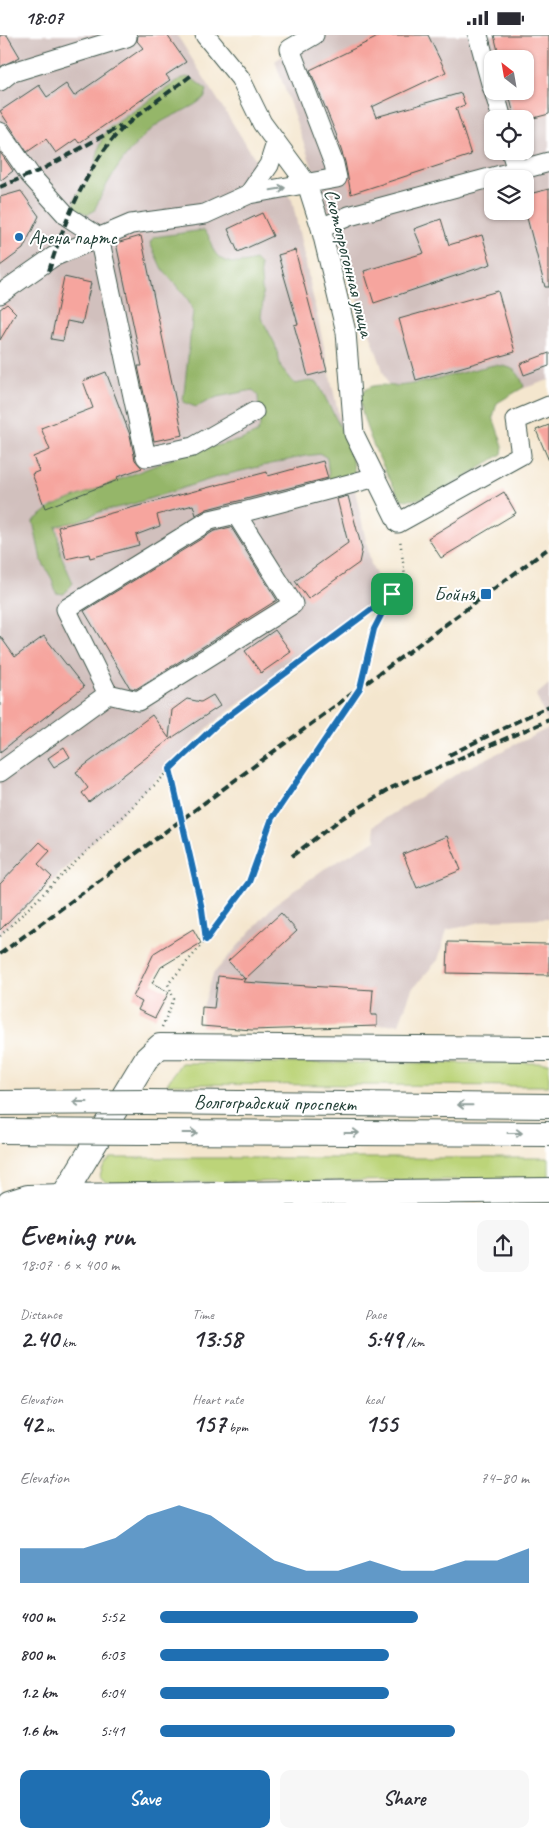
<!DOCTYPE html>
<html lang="en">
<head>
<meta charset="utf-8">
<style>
	body { margin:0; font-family:Caveat,sans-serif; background:#f7f7f7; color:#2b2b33; height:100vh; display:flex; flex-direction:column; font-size:19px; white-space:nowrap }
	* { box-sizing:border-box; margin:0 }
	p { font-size:16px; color:#7c7c81 }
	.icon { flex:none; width:28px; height:28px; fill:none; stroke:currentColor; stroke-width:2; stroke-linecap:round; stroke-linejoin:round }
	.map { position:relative; height:1168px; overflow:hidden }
	.panel { display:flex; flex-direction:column; background:#fff; flex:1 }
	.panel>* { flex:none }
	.needle { width:32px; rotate:329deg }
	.fabs { position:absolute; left:484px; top:15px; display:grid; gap:10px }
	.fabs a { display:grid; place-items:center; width:50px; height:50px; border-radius:10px; background:#fff; box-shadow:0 1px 4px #0004; font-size:25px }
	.pin { position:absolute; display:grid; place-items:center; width:42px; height:42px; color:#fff; margin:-21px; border-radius:10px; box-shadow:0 2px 8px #0006 }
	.round { display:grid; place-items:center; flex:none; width:52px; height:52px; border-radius:10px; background:#f7f7f7 }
	.overview { display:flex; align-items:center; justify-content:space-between; height:85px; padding:0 20px }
	h1 { font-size:28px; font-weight:600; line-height:38px }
	.figures { display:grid; grid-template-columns:repeat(3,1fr); gap:8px; height:85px; padding:5px 20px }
	.figures div { display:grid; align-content:center }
	.figures b { font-size:25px; font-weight:600 }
	.figures small { font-size:14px; font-weight:400 }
	.figures p { font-size:14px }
	.chart { height:140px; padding:10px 20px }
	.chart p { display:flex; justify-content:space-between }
	.chart svg { width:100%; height:90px; margin-top:5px; fill:#1f6fb2; opacity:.7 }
	.primary-button { display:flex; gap:10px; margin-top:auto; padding:10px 20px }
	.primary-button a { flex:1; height:58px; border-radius:10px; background:#1f6fb2; color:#fff; font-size:20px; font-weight:600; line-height:58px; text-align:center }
	.primary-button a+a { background:#f7f7f7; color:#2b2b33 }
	ul { padding:0 20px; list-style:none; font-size:16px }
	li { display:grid; grid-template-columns:80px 60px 1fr; align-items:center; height:38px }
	li i { height:12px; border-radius:6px; background:#1f6fb2 }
	.status { display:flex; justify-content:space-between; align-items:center; height:35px; padding:0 25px; background:#fff; direction:ltr }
	.status svg { height:14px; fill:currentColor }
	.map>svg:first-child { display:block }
</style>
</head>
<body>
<div class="status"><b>18:07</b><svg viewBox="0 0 49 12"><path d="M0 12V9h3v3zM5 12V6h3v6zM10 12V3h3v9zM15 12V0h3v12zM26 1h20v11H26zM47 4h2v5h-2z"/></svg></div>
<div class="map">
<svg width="549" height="1168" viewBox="0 0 549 1168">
	<rect width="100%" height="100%" fill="#fff"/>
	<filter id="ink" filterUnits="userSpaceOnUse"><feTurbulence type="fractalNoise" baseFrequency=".02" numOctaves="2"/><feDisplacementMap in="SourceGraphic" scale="10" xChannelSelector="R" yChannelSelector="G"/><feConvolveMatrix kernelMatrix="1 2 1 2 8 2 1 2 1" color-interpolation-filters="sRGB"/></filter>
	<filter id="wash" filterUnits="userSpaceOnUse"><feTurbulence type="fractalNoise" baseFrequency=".0096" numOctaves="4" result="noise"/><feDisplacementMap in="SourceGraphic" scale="20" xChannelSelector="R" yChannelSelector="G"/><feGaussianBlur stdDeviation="1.12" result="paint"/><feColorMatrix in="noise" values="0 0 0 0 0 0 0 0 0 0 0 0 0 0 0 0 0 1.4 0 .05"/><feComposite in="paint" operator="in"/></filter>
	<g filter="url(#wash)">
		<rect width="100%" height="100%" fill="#f4e6ce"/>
		<path fill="#d1c0bd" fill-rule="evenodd" d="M 0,0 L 177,0 L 254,122 L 292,165 L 371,529 L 386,560 L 213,688 L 0,898 Z
			M 314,0 L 549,0 L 549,345 L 403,393 L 275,26 ZM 492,24 L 525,24 L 525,56 L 492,56 ZM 492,84 L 525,84 L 525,116 L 492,116 ZM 492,144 L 525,144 L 525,176 L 492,176 Z
			M 549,649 L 549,691 L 536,660 Z
			M 549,693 L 549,883 L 490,885 L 447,895 L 438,925 L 412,954 L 399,989 L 255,995 L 201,991 L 203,972 L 213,939 L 275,869 L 324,834 L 376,805 L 373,791 L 463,735 Z"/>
		<path fill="#bcd479" stroke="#6e8856" d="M 181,1028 L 549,1028 L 549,1051 L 167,1049 Z
			M 113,1123 L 549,1123 L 549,1144 L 105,1148 L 100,1142 C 102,1133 105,1127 113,1123 Z"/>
		<path fill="#95b669" stroke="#5a7a4e" d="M 187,42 L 194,45 L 207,55 L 205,62 C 192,74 173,79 158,89 C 129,111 108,143 94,176 L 88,179 L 74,174 C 72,159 88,149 93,135 C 100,119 96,109 108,94 L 180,44 Z
			M 204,195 C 212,202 209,208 214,216 C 224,232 241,229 255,225 L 260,230 L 263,267 L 261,282 L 275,309 L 281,332 L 295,349 L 310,346 L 318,348 L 349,410 L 355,439 L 335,447 L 329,444 L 327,423 L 321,419 L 305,421 L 220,441 L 133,469 L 102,476 L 75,487 L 56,491 L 61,520 L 73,548 L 64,559 L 56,558 L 52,544 L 41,525 L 33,486 L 53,471 L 189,417 L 241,405 L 257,398 L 260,392 L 258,361 L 253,355 L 217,362 L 196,372 L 183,367 L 193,276 L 187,263 L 162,234 L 150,208 L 154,202 Z
			M 494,330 C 513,332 518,334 524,352 L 497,368 L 493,382 L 503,411 L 502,419 C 478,433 427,472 401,464 C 391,449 349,369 364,356 C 374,347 386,351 397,351 C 425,349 465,336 494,330 Z"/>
		<g id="blocks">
			<path fill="#f6a59e" d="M 0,0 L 7,0 L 20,22 L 0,32 Z
				M 138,0 L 167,0 L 186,27 L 166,40 L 170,45 L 79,108 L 76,104 L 56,118 L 46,104 L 27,117 L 0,76 L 39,50 L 47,62 L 66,49 L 74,61 L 143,13 L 137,6 Z
				M 382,0 L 428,0 L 446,37 L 372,72 L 376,82 L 461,58 L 465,70 L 456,73 L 471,120 L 351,159 L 345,127 L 336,99 L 310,35 Z
				M 494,0 L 549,0 L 549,79 L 530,84 L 515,84 L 508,56 L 525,56 L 525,24 L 500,24 Z
				M 0,117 L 13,136 L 0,146 Z
				M 549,154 L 549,252 L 545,252 L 525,175 L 525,160 Z
				M 21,156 L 39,181 L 23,214 L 0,231 L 0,162 Z
				M 262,178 L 273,201 L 238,217 L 228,194 Z
				M 441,184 L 449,210 L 482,200 L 491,229 L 374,268 L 364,236 L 424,218 L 414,194 Z
				M 141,201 L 183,400 L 154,406 L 138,331 L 142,331 L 116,208 Z
				M 295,215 L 327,336 L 308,341 L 294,290 L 298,289 L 278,220 Z
				M 64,242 L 91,248 L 82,289 L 67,286 L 63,306 L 51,304 Z
				M 498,256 L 515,317 L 416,345 L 399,284 Z
				M 7,269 L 16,278 L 0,305 L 0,274 Z
				M 549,318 L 549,331 L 524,340 L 520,329 Z
				M 106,337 L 130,400 L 135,425 L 142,433 L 117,442 L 118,445 L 45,473 L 32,439 L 39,436 L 33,422 L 50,415 L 41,393 L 93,373 L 83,346 Z
				M 549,390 L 549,426 L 536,395 Z
				M 323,426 L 328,443 L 207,474 L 196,480 L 193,470 L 157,480 L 160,491 L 136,500 L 139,510 L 90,523 L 89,519 L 66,524 L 58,492 L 267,437 L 268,441 Z
				M 504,457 L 516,478 L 441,523 L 428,503 Z
				M 348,461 L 362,514 L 359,528 L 308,564 L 295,546 L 348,508 L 337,464 Z
				M 231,492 L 277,565 L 136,654 L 130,653 L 84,576 L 214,496 Z
				M 275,595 L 291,617 L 261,638 L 245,616 Z
				M 0,601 L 15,622 L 44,601 L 84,652 L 0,717 Z
				M 213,660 L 220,671 L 170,704 L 89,767 L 82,758 L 88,753 L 76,737 L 152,680 L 169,703 L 172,675 L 187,664 L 201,667 Z
				M 64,712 L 70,722 L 54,732 L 48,723 Z
				M 447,801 L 461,835 L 417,853 L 403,819 Z
				M 40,807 L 50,816 L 38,829 L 52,842 L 0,895 L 0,849 Z
				M 281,878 L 297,896 L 245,944 L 228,926 Z
				M 193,894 L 201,908 L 161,932 L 152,948 L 169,957 L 155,983 L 138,975 L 142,967 L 133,962 L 154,918 Z
				M 448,907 L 549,909 L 549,940 L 447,938 Z
				M 218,941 L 245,944 L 243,947 L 373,955 L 371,980 L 377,980 L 377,991 L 252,995 L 201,991 L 202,972 L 214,973 Z"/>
		</g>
	</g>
	<g filter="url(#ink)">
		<use href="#blocks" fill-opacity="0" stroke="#3f564b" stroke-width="1"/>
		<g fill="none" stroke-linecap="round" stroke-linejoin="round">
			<defs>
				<path id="minor" d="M 205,0 L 240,43 L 262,88 L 307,149 L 321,193 L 346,297 L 354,399 L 398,488 L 521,420 L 516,385 L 549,371
					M 478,0 L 492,52
					M 0,46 L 10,38 L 127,2
					M 494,56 L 502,84
					M 0,97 L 30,140 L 68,182 L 99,202 L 146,422 L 193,412 L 254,377
					M 511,116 L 517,136
					M 249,159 L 269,130 L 276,108
					M 321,193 L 349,181 L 549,127
					M 0,259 L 53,222 L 131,189 L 205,179 L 249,159 L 337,143 L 334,129 L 290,14 L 314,0
					M 236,479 L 376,442
					M 0,737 L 108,659 L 138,666 L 293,569 L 236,479 L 210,485 L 66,574 L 108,659"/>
				<path id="major" d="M 146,1067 L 549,1071
					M 141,1097 L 549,1099
					M 63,1161 L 146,1024 L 160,1011 L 549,1014
					M 9,1168 L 28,1162 L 63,1161 L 549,1155"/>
			</defs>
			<use href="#minor" stroke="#3f564b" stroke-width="21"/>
			<use href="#major" stroke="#3f564b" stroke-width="26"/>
			<path stroke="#3f564b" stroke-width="2.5" stroke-dasharray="1 4" stroke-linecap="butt" d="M 170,734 L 202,874 L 206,904
				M 0,901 L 216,690 L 406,549 L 400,504
				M 162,992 L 174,964 L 168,949 L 206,905 L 249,847 L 272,783 L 360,653 L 374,594 L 391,561"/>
			<use href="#minor" stroke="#fff" stroke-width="19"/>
			<use href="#major" stroke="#fff" stroke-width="24"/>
			<path stroke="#1f3d34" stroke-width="4" stroke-dasharray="8 4" stroke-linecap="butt" d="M 0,152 L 43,134 L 121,91
				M 49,236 C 62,192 88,128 121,95 C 143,74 170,57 193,39
				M 449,720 L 549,671
				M 292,821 L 341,784 L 393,752 L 549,685
				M 0,919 L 549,513"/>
			<defs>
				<path id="major-bridge" d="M 0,1068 L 146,1067
					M 0,1096 L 141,1097"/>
			</defs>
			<use href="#major-bridge" stroke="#3f564b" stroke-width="26" stroke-linecap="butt"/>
			<use href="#major-bridge" stroke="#fff" stroke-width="24"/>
		</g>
		<defs><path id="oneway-shaft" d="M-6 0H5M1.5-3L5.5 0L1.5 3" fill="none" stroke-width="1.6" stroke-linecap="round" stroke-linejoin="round" transform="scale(1.25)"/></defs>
		<g stroke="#8f9e9a">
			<use href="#oneway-shaft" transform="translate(278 154) rotate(-9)"/>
			<use href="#oneway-shaft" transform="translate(80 1067) rotate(180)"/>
			<use href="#oneway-shaft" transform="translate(465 1070) rotate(-179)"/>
			<use href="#oneway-shaft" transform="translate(190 1098)"/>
			<use href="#oneway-shaft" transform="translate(352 1098)"/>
			<use href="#oneway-shaft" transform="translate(515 1098)"/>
		</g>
	</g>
	<g fill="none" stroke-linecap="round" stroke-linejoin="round" filter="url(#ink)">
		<defs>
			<path id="route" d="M 392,559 L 374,594 L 360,653 L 272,783 L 249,847 L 206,905 L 202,874 L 170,734 L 216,690 Z"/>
		</defs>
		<use href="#route" stroke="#fff" stroke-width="10"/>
		<use href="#route" stroke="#1f6fb2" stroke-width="6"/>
	</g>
	<g fill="#1f6fb2" stroke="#fff" stroke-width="2">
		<circle cx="19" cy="202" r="5"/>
		<rect x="480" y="553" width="12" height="12" rx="2.5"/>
	</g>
	<g text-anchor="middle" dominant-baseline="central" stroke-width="4" stroke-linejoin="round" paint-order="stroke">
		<g font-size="20" fill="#1f3d34" stroke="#fff" text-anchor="start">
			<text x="29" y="202">Арена партс</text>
			<text x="475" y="559" text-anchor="end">Бойня</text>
		</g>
		<g font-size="20" fill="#1f3d34" stroke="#fff">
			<text transform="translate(349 228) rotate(76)">Скотопрогонная улица</text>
			<text transform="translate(275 1068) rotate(1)">Волгоградский проспект</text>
		</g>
	</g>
</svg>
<div class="fabs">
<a><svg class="needle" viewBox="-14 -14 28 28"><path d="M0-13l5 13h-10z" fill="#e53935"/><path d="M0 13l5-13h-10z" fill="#7c7c81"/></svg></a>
<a><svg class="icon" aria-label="locate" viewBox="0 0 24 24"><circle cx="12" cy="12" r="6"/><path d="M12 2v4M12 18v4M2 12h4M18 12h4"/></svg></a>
<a><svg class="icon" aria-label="layers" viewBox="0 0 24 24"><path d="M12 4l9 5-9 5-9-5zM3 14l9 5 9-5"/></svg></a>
</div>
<div class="pin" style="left:392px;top:559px;background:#1e9e55"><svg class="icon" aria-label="arrive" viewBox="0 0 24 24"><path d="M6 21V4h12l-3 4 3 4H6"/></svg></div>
</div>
<section class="panel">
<div class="overview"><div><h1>Evening run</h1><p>18:07 · 6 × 400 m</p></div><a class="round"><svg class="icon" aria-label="share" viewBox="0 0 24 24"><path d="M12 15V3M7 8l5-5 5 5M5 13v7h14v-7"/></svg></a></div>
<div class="figures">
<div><p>Distance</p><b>2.40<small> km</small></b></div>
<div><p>Time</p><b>13:58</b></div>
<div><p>Pace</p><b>5:49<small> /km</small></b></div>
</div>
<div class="figures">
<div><p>Elevation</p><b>42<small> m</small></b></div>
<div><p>Heart rate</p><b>157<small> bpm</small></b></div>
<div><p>kcal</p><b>155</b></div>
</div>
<div class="chart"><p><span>Elevation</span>74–80 m</p>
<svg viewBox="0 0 160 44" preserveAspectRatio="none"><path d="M0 44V27L10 27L20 27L30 22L40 11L50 6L60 11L70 22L80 33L90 38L100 38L110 33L120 38L130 38L140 33L150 33L160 27V44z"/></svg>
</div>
<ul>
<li><b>400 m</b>5:52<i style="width:70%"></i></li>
<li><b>800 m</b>6:03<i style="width:62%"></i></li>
<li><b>1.2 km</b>6:04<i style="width:62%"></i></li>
<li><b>1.6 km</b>5:41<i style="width:80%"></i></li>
</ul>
<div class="primary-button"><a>Save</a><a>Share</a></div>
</section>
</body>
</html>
